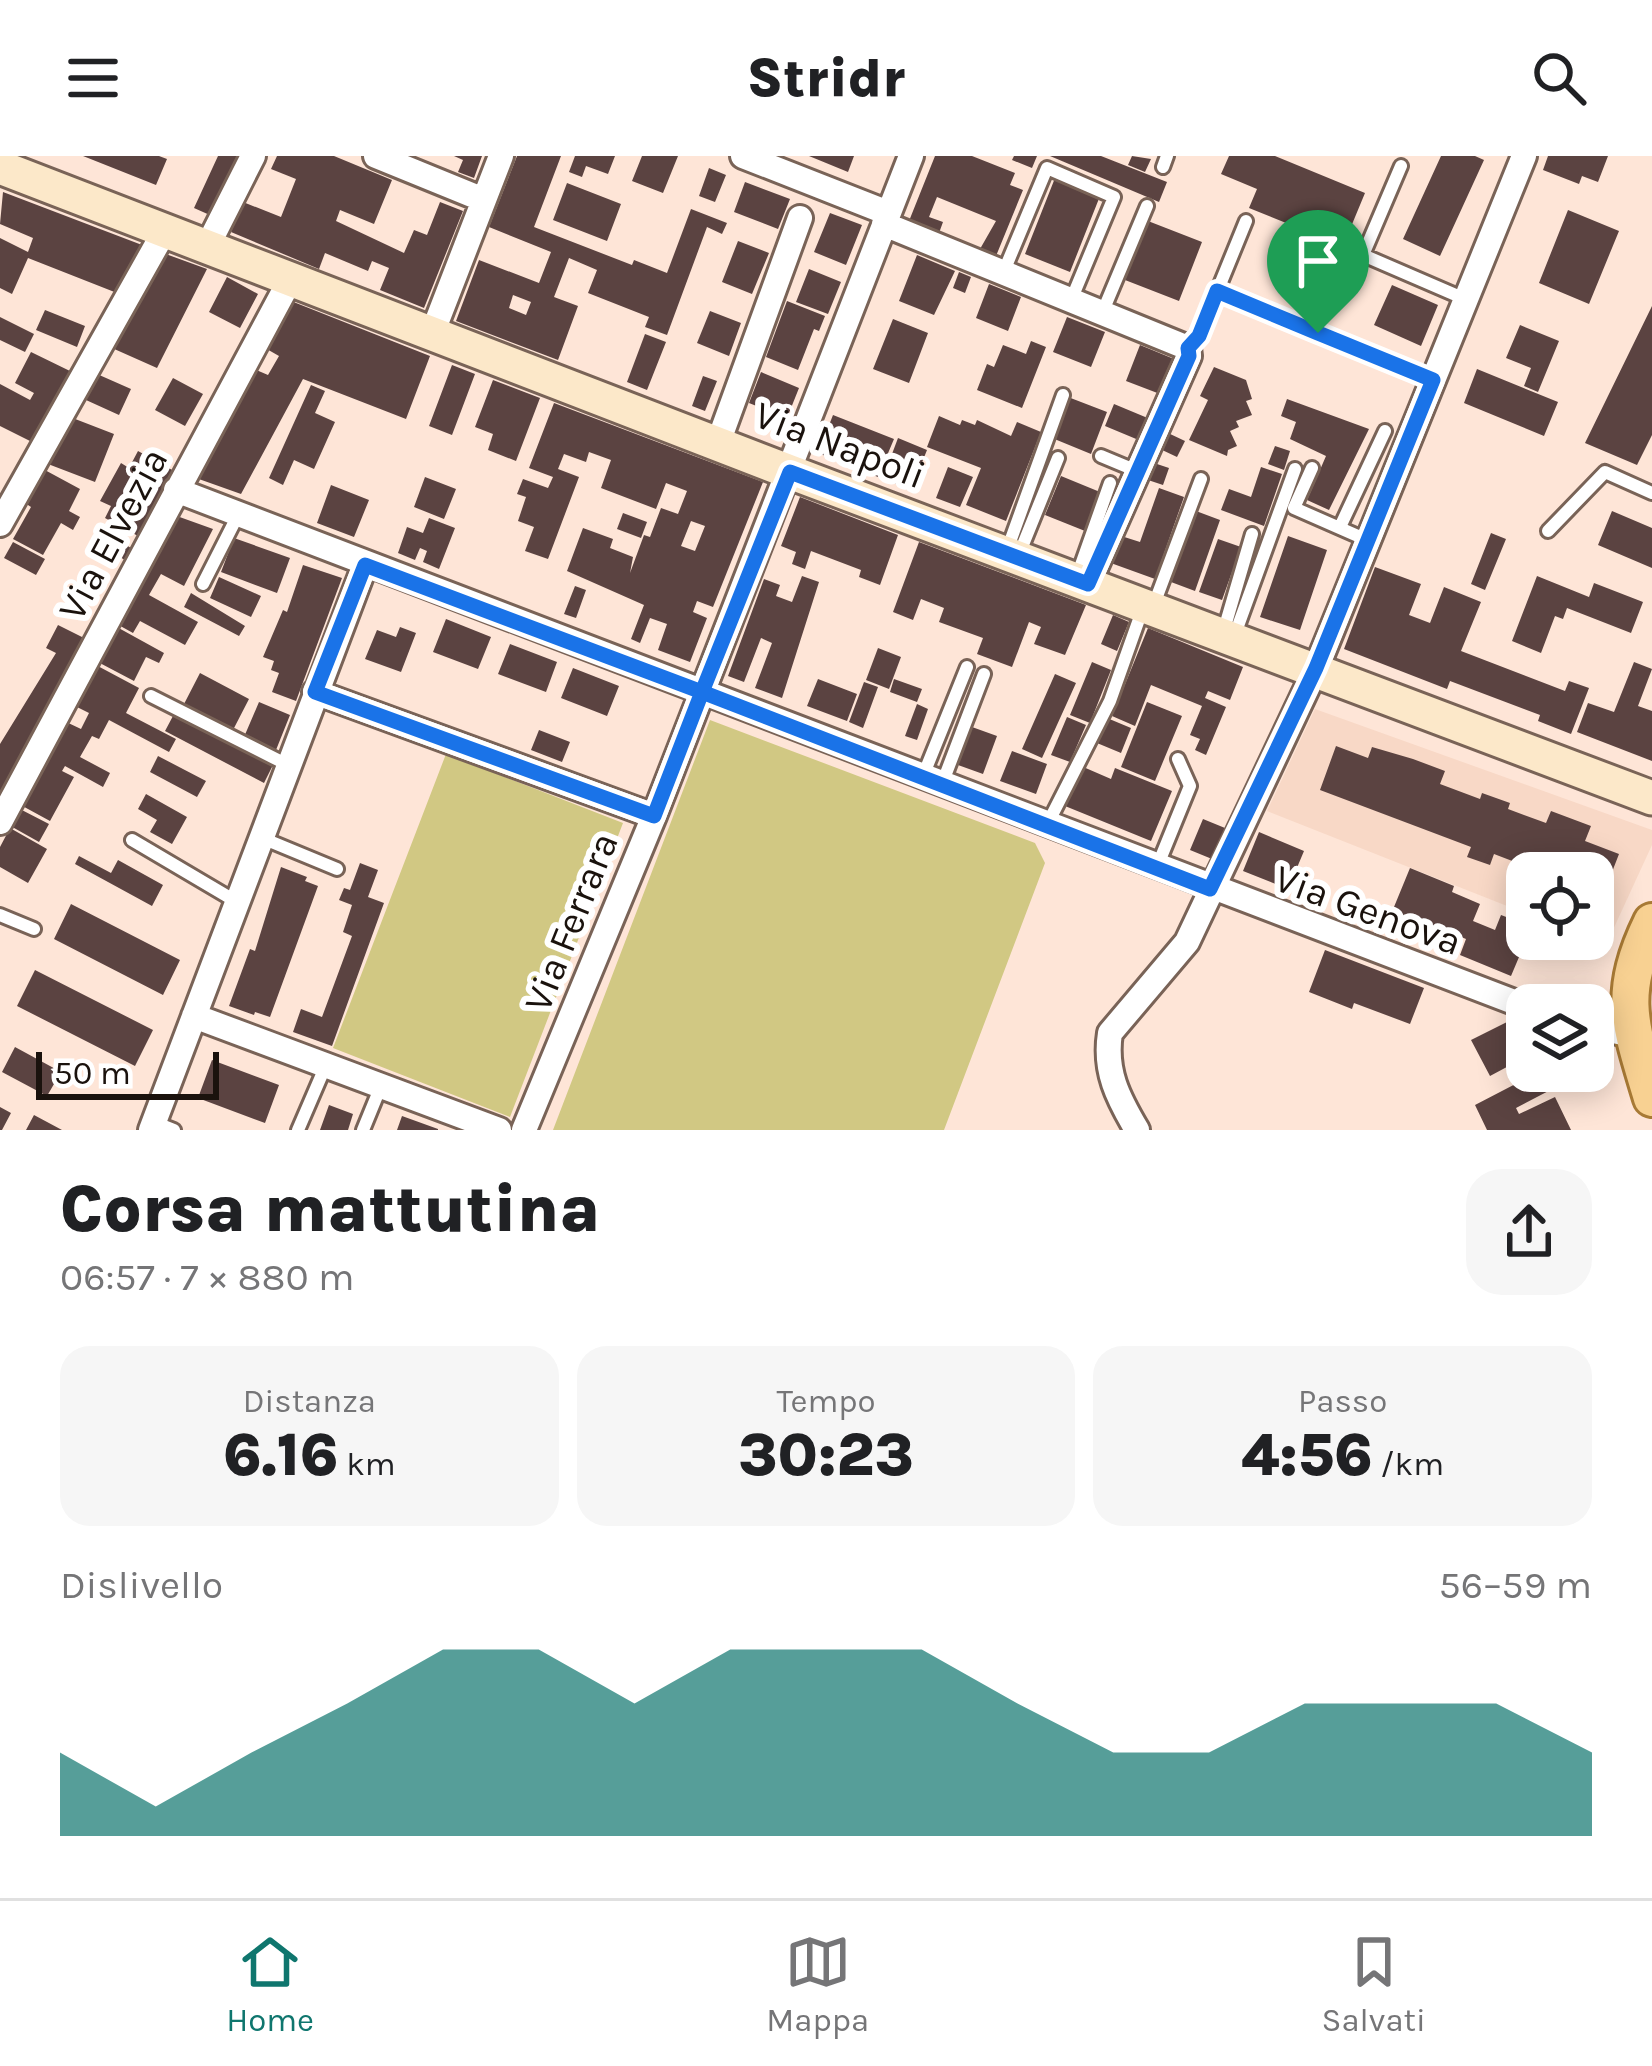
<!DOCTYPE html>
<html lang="it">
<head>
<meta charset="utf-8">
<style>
	body { margin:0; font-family:Karla,sans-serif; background:#f6f6f6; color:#202124; height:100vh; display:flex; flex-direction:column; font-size:45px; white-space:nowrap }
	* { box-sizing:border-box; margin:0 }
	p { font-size:39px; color:#757577 }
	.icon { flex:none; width:66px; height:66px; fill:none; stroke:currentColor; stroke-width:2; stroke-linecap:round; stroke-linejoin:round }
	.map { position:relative; height:974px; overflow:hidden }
	.sheet { display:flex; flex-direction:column; background:#fff; flex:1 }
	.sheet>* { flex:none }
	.tools { position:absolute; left:1506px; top:696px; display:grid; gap:24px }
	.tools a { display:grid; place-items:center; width:108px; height:108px; border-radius:24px; background:#fff; box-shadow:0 6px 30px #0003; font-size:60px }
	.scale { position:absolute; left:36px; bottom:30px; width:183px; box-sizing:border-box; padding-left:12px; border:6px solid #1a120d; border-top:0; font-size:33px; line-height:42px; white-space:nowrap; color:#1a120d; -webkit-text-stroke:9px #fff; paint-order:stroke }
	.pin { position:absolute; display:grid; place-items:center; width:102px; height:102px; color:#fff; margin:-123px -51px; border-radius:50% 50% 50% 0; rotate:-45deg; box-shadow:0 0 12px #0007 }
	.pin .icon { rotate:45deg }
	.round { display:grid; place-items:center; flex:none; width:126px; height:126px; border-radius:36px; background:#f6f6f6 }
	.overview { display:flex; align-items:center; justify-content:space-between; height:204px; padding:0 60px }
	h1 { font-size:66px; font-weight:800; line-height:90px }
	.stats { display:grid; grid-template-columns:repeat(3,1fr); gap:18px; height:204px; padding:12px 60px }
	.stats div { display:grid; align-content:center; border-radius:30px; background:#f6f6f6; text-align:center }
	.stats b { font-size:60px; font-weight:800 }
	.stats small { font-size:33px; font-weight:400 }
	.stats p { font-size:33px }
	.chart { height:336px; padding:24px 60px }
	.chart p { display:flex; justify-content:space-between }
	.chart svg { width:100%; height:216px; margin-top:12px; fill:#0f766e; opacity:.7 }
	header { display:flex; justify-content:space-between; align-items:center; height:156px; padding:0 60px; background:#fff; font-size:54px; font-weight:800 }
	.dock { display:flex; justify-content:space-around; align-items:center; height:168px; border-top:3px solid #e0e0e0; background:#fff; font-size:33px; color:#757577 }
	.dock a { display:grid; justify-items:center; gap:6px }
	.dock .selected { color:#0f766e }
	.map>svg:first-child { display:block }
</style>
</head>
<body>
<header><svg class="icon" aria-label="menu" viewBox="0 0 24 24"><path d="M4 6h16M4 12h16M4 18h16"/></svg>Stridr<svg class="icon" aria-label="search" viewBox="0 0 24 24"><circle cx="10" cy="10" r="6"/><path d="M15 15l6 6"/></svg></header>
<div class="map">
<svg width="1652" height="974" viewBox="0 0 1652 974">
	<rect width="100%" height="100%" fill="#fee5d7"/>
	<path fill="#f8d8c6" d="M 1315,553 L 1652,674 L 1652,689 L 1606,789 L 1590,783 L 1593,717 L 1527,717 L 1527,758 L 1267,655 Z"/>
	<path fill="#d1c883" d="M 710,564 L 1035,687 L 1045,707 L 944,974 L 553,974 Z
		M 446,598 L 623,667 L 510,961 L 333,892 Z"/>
	<path fill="#5b4341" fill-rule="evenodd" d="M 83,0 L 159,0 L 167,3 L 156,29 Z
		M 218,0 L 240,0 L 212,60 L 194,52 Z
		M 277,0 L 334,0 L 392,24 L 374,68 L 340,54 L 336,65 L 404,97 L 414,74 L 427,79 L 440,46 L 463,55 L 424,152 L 380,134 L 389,112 L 372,105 L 368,115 L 325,97 L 319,113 L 231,76 L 243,46 L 281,61 L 296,23 L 271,13 Z
		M 482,0 L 474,22 L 458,16 L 463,4 L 454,0 Z
		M 517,0 L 561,0 L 534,71 L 632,109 L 634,104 L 667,117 L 691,53 L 727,67 L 722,78 L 707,71 L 667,179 L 645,171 L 649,161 L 588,137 L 597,114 L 569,102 L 554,141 L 578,150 L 558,204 L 456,165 L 479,104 L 539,127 L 551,96 L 489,71 ZM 513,139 L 531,146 L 526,159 L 509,152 Z
		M 575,0 L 615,0 L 608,18 L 586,10 L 582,21 L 569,16 Z
		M 642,0 L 678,0 L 663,37 L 632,25 Z
		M 809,0 L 854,0 L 848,16 Z
		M 935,0 L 972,0 L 1015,17 L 1010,29 L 1023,34 L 996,100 L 980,93 L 996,65 L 937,41 L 929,61 L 943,66 L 939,77 L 909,65 Z
		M 1014,0 L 1037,0 L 1032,12 L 1012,4 Z
		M 1050,0 L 1101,0 L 1167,26 L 1159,46 Z
		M 1132,0 L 1151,3 L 1145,16 L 1128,9 Z
		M 1229,0 L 1275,0 L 1365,37 L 1343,90 L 1249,52 L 1257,33 L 1221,18 Z
		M 1441,0 L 1475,0 L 1484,4 L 1440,100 L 1403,83 Z
		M 1548,0 L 1608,0 L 1598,26 L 1582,20 L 1579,28 L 1543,14 Z
		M 709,12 L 726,19 L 715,46 L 699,40 Z
		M 1055,22 L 1100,40 L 1070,116 L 1025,98 Z
		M 745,26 L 790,43 L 778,73 L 734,56 Z
		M 567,27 L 621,48 L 607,85 L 553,64 Z
		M 3,36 L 142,89 L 117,137 L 28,102 L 12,138 L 0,132 L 0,82 L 28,96 L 33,82 L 0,68 Z
		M 1568,54 L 1619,75 L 1589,148 L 1539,127 Z
		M 830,57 L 862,69 L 846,109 L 814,96 Z
		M 1148,65 L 1202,86 L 1179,145 L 1125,124 Z
		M 738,85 L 769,97 L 752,138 L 722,126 Z
		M 163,97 L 207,113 L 157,212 L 112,192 Z
		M 917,99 L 955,115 L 934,159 L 899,145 Z
		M 809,113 L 841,126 L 828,158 L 796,146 Z
		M 959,116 L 971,121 L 965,137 L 953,132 Z
		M 227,121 L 258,138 L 240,172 L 209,156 Z
		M 989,128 L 1021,141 L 1008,175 L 976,162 Z
		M 1392,129 L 1438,149 L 1421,190 L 1374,169 Z
		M 291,145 L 430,200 L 406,263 L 303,223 L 241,338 L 196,322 L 252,212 L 268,219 L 279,200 L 265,192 Z
		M 787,145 L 825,160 L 819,175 L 814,173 L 798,214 L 766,201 Z
		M 1652,150 L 1652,279 L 1637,309 L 1585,287 Z
		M 45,154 L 85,170 L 77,191 L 36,174 Z
		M 710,155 L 741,167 L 729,200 L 697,187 Z
		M 0,161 L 34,178 L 25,196 L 0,184 Z
		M 1067,161 L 1105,176 L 1091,211 L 1053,196 Z
		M 893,163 L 928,177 L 909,227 L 873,213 Z
		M 1520,169 L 1559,185 L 1538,236 L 1524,230 L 1531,212 L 1506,202 Z
		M 645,178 L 666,186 L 647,234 L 627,226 Z
		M 1031,185 L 1046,191 L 1022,252 L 977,234 L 987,208 L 994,211 L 1003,189 L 1026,198 Z
		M 1140,189 L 1174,203 L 1160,238 L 1126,225 Z
		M 31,196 L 72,216 L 36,288 L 0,270 L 0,228 L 30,244 L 34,237 L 15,227 Z
		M 452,209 L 475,218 L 452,279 L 429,270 Z
		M 1214,211 L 1246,224 L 1252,243 L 1246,245 L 1252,259 L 1236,265 L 1239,271 L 1230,275 L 1237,290 L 1228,294 L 1227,300 L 1189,284 L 1208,244 L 1200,240 Z
		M 1477,213 L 1558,246 L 1544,280 L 1464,247 Z
		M 761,216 L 799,232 L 787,262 L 749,247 Z
		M 97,218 L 131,233 L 119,259 L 86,244 Z
		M 703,220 L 717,225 L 705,255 L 692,250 Z
		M 173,222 L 203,238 L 185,270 L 155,254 Z
		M 493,224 L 540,242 L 516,305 L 488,294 L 493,278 L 475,271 Z
		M 311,229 L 325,235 L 315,257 L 335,266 L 314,313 L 294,304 L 283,329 L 269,322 Z
		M 1068,241 L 1107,256 L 1091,298 L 1052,282 Z
		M 1287,243 L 1369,273 L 1329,354 L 1307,344 L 1326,300 L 1290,283 L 1296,266 L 1281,260 Z
		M 554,247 L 763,326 L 713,451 L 697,445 L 693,456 L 707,462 L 690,506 L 658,494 L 667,468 L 650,462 L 640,487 L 631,483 L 644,449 L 567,415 L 583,372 L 613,383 L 610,392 L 633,401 L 630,417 L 644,379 L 650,381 L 661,352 L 678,358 L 687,335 L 666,327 L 656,353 L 601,332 L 611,304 L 589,296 L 586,306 L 564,298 L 558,313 L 579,321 L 548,403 L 525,395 L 534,371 L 518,365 L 526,341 L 517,338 L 523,323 L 548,332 L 553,321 L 529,312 ZM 691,365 L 705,370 L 695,395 L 681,390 Z
		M 1114,248 L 1150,263 L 1141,285 L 1105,270 Z
		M 833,259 L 894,283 L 878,321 L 818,297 Z
		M 939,260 L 960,269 L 962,264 L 975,269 L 977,264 L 1011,280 L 1017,266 L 1041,276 L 1006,365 L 966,349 L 981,312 L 927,291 Z
		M 70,261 L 114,278 L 95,326 L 48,308 Z
		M 1168,277 L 1185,285 L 1177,301 L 1160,293 Z
		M 898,282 L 927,294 L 911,334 L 883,322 Z
		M 1275,290 L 1290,295 L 1284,314 L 1268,308 Z
		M 138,295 L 174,315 L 138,380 L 105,362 L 111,350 L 100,345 L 121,307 L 129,312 Z
		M 1151,306 L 1169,312 L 1163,329 L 1145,323 Z
		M 948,311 L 973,321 L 960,351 L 936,342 Z
		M 1261,311 L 1282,318 L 1264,370 L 1221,354 L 1229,333 L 1251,341 Z
		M 43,313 L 80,333 L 69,355 L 80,361 L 73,374 L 61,367 L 43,399 L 13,383 L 31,351 L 25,347 Z
		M 1061,320 L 1100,336 L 1085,375 L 1045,359 Z
		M 425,321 L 456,333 L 444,363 L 414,351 Z
		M 331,329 L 369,344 L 354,381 L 317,367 Z
		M 1159,332 L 1184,341 L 1155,423 L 1108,406 L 1118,379 L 1140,386 Z
		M 800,341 L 898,379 L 880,429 L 859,421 L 861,414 L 811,395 L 805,413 L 792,408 L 796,396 L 781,390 Z
		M 1196,355 L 1220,364 L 1195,435 L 1171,426 Z
		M 1612,355 L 1652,372 L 1652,412 L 1598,389 Z
		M 623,357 L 647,366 L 641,382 L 617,373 Z
		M 174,359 L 213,373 L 184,430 L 161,418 L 149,439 L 198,466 L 185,489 L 140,465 L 133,477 L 115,467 Z
		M 429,362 L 455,372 L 439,413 L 423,406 L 427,395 L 420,392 L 415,404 L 398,397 L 407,371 L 423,377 Z
		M 1491,377 L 1506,383 L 1485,434 L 1471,428 Z
		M 1288,380 L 1327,394 L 1300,474 L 1260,461 Z
		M 234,382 L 290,402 L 277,437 L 221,416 Z
		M 116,383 L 131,392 L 125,404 L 109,395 Z
		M 1218,383 L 1241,391 L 1222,444 L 1199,436 Z
		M 13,386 L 45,403 L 36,419 L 4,402 Z
		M 919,386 L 1086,449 L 1065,499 L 1034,488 L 1041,471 L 1029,466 L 1012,511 L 977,498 L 983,482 L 939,466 L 944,452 L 921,443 L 913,464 L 893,456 Z
		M 303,409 L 342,422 L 296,545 L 272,536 L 279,517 L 271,514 L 274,505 L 263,501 L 283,454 L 287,456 Z
		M 1375,411 L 1421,428 L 1409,459 L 1430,467 L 1444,431 L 1481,446 L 1461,495 L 1565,535 L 1569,525 L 1589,532 L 1571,578 L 1538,565 L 1540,559 L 1450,525 L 1447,533 L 1344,493 Z
		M 802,420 L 819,426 L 782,542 L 755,532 L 772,487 L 761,482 L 744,526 L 728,520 L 764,423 L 780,429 L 776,440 L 792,446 Z
		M 1537,420 L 1589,441 L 1594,427 L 1643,446 L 1631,477 L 1567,452 L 1563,463 L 1555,460 L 1541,497 L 1512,485 Z
		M 219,421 L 261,440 L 251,461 L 210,442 Z
		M 575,430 L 586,434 L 576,462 L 564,458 Z
		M 191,437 L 245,470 L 239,480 L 184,451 Z
		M 1113,459 L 1129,466 L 1117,495 L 1101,488 Z
		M 446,463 L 491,481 L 478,513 L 433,496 Z
		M 58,469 L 84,482 L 0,640 L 0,588 L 56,497 L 46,492 Z
		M 115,470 L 164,497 L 159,507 L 146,501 L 134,525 L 96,505 Z
		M 400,471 L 416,477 L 401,516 L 365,503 L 377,474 L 396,481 Z
		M 1148,472 L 1243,511 L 1230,544 L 1208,535 L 1205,542 L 1226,551 L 1206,599 L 1195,594 L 1200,583 L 1190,579 L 1202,550 L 1151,529 L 1135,570 L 1112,560 Z
		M 510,488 L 557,506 L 546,536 L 498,518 Z
		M 878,492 L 901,501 L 889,533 L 866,524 Z
		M 1092,506 L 1111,514 L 1090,567 L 1070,559 Z
		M 1634,506 L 1652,513 L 1638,550 L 1652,555 L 1652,605 L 1577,576 L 1588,547 L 1614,556 Z
		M 94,508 L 139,532 L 126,557 L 176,583 L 169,596 L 109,564 L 99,583 L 92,580 L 80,601 L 110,617 L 103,631 L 65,610 L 62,615 L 74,621 L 50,665 L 17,647 L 62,564 L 81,573 L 89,557 L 73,549 Z
		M 573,512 L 619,530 L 607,560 L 561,542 Z
		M 200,517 L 249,543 L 233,574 L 184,548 Z
		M 1055,518 L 1076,527 L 1042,602 L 1022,593 Z
		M 818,523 L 857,538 L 847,565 L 807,550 Z
		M 894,523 L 922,533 L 917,546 L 890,536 Z
		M 864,526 L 878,531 L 863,572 L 849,566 Z
		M 259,546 L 290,559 L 276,594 L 244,581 Z
		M 1147,546 L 1182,560 L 1155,625 L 1121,611 Z
		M 917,548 L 928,553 L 917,584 L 905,580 Z
		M 173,560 L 273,609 L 264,627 L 165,575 Z
		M 1067,561 L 1086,569 L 1070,606 L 1051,599 Z
		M 1107,562 L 1131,572 L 1121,597 L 1097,587 Z
		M 972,571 L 997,580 L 983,618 L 958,609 Z
		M 539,574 L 570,586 L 562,606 L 531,594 Z
		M 1336,590 L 1368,602 L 1372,591 L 1413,603 L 1445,615 L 1440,628 L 1480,643 L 1482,637 L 1510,647 L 1508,653 L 1546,667 L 1551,655 L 1591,670 L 1585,685 L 1619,698 L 1593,765 L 1593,717 L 1544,717 L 1494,698 L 1490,709 L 1467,701 L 1471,691 L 1320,634 Z
		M 1012,595 L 1047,608 L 1036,638 L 1000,625 Z
		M 158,600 L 206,625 L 197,641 L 150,616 Z
		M 1081,610 L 1111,623 L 1115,612 L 1172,635 L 1151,685 L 1065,650 Z
		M 146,638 L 187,661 L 172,688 L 150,676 L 157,664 L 138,653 Z
		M 16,651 L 49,668 L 39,686 L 7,668 Z
		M 1203,663 L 1225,672 L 1212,703 L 1190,694 Z
		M 10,672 L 47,693 L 28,727 L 0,711 L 0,691 Z
		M 1259,676 L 1304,695 L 1288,733 L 1243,715 Z
		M 79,700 L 111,717 L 118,704 L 163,729 L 152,750 L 75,708 Z
		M 360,707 L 378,714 L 368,741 L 384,747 L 332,890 L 293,876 L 301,853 L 322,861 L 352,780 L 343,776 L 352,749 L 339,744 L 344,732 L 350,734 Z
		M 281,711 L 307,721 L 305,725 L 318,730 L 270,861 L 255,856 L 254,859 L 229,850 L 250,793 L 255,795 Z
		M 1410,712 L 1454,730 L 1452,736 L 1480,748 L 1473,765 L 1495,774 L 1501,759 L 1527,769 L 1527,782 L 1511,820 L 1460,799 L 1466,783 L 1437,771 L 1431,787 L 1387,768 Z
		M 71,748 L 180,804 L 163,839 L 54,783 Z
		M 1325,794 L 1424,832 L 1410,868 L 1354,847 L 1352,853 L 1309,836 Z
		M 35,814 L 153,874 L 135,910 L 17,850 Z
		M 1509,865 L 1516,878 L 1527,872 L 1527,915 L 1552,915 L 1560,929 L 1516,952 L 1519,958 L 1555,941 L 1571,974 L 1487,974 L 1475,949 L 1527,922 L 1518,905 L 1490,920 L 1471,884 Z
		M 15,891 L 61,916 L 47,940 L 2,916 Z
		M 212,904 L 279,929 L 265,967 L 198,942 Z
		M 329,949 L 353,958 L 348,974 L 320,974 Z
		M 0,951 L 11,957 L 2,974 L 0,974 Z
		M 34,959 L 62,974 L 26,974 Z
		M 402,960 L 438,973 L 438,974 L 397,974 Z"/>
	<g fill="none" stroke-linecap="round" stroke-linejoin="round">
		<defs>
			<path id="service" d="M 1401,10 L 1363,99 L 1465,143
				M 1163,11 L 1167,0
				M 1004,115 L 1047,12 L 1114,41 L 1072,142
				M 1217,135 L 1432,224
				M 1103,155 L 1147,50
				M 1188,192 L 1199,180 L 1246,65
				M 1101,300 L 1137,315
				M 1312,312 L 1294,352 L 1367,384
				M 1340,371 L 1385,275
				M 1548,375 L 1605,316 L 1652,337
				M 1006,397 L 1063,239
				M 1018,401 L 1058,302
				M 1076,423 L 1110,327
				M 203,428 L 238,359
				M 1153,451 L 1201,323
				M 1223,477 L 1252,378
				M 1234,481 L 1295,313
				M 151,540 L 288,609
				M 923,620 L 967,511
				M 942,628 L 984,518
				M 1047,669 L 1110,545 L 1143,452
				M 262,682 L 337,713
				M 132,684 L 237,746
				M 1157,711 L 1190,630 L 1178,603
				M 0,759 L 34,773
				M 154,966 L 174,974
				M 298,974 L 326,909
				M 363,974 L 381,930"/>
			<path id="minor" d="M 376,0 L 484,44
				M 743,0 L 888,57
				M 884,68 L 1188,192 L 1189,200 L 1088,428
				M 207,91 L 253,0
				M 432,178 L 501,0
				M 718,287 L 800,62
				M 176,334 L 1527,851
				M 0,368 L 164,76
				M 315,536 L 654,660
				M 0,666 L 290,124
				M 194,860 L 499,974
				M 1593,871 L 1633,879
				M 151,974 L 365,409
				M 524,974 L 654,660 L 911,0
				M 1137,974 C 1118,942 1104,915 1110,877 L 1187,786 L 1316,513 L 1524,0"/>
			<path id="secondary" d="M 0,11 L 790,316 L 1652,642"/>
			<path id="primary" d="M 1652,766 C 1617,838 1630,869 1652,942"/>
		</defs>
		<use href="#service" stroke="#796357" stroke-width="18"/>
		<use href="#minor" stroke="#796357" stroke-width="30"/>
		<use href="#secondary" stroke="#796357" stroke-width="39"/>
		<use href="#primary" stroke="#a87a35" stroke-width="42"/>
		<use href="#service" stroke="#fff" stroke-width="12"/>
		<use href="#minor" stroke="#fff" stroke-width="24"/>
		<use href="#secondary" stroke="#fce8c9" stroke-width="33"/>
		<use href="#primary" stroke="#f8d192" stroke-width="36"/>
	</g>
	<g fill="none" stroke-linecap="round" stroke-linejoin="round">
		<defs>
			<path id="route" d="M 1318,177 L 1217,135 L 1199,180 L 1188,192 L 1189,200 L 1088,428 L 790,316 L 702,536 L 365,409 L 315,536 L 654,660 L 702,536 L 1210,733 L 1316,512 L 1433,224 L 1318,177"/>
		</defs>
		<use href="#route" stroke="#fff" stroke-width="24"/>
		<use href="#route" stroke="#1a73e8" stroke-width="15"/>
	</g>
	<g text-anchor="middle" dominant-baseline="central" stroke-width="12" stroke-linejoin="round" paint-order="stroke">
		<g font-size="39" fill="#1a120d" stroke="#fff">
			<text transform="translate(840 289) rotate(21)">Via Napoli</text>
			<text transform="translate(113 378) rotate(-62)">Via Elvezia</text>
			<text transform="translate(1368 754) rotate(20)">Via Genova</text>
			<text transform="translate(571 766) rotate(-68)">Via Ferrara</text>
		</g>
	</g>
</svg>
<div class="tools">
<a><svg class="icon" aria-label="locate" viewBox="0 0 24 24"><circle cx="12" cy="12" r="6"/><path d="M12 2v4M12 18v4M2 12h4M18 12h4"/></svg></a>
<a><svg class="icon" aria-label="layers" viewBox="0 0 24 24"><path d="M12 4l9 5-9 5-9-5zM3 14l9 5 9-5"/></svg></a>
</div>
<div class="scale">50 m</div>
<div class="pin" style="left:1318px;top:177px;background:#1e9e55"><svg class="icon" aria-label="arrive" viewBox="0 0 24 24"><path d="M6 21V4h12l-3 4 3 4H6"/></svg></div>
</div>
<section class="sheet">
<div class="overview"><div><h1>Corsa mattutina</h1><p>06:57 · 7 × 880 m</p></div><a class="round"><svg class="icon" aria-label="share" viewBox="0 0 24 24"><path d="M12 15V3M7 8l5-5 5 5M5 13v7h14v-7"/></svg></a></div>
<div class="stats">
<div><p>Distanza</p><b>6.16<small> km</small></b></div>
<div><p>Tempo</p><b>30:23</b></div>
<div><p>Passo</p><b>4:56<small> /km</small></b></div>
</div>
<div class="chart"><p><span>Dislivello</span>56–59 m</p>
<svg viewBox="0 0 160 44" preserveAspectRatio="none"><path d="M0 44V27L10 38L20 27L30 17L40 6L50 6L60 17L70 6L80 6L90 6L100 17L110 27L120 27L130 17L140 17L150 17L160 27V44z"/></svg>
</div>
</section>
<nav class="dock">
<a class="selected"><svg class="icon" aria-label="home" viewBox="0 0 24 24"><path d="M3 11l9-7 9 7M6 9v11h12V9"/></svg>Home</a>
<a><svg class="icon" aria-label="map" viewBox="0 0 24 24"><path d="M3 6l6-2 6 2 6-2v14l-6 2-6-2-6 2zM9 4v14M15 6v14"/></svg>Mappa</a>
<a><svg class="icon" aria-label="saved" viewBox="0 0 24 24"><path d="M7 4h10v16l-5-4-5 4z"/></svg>Salvati</a>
</nav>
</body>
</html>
